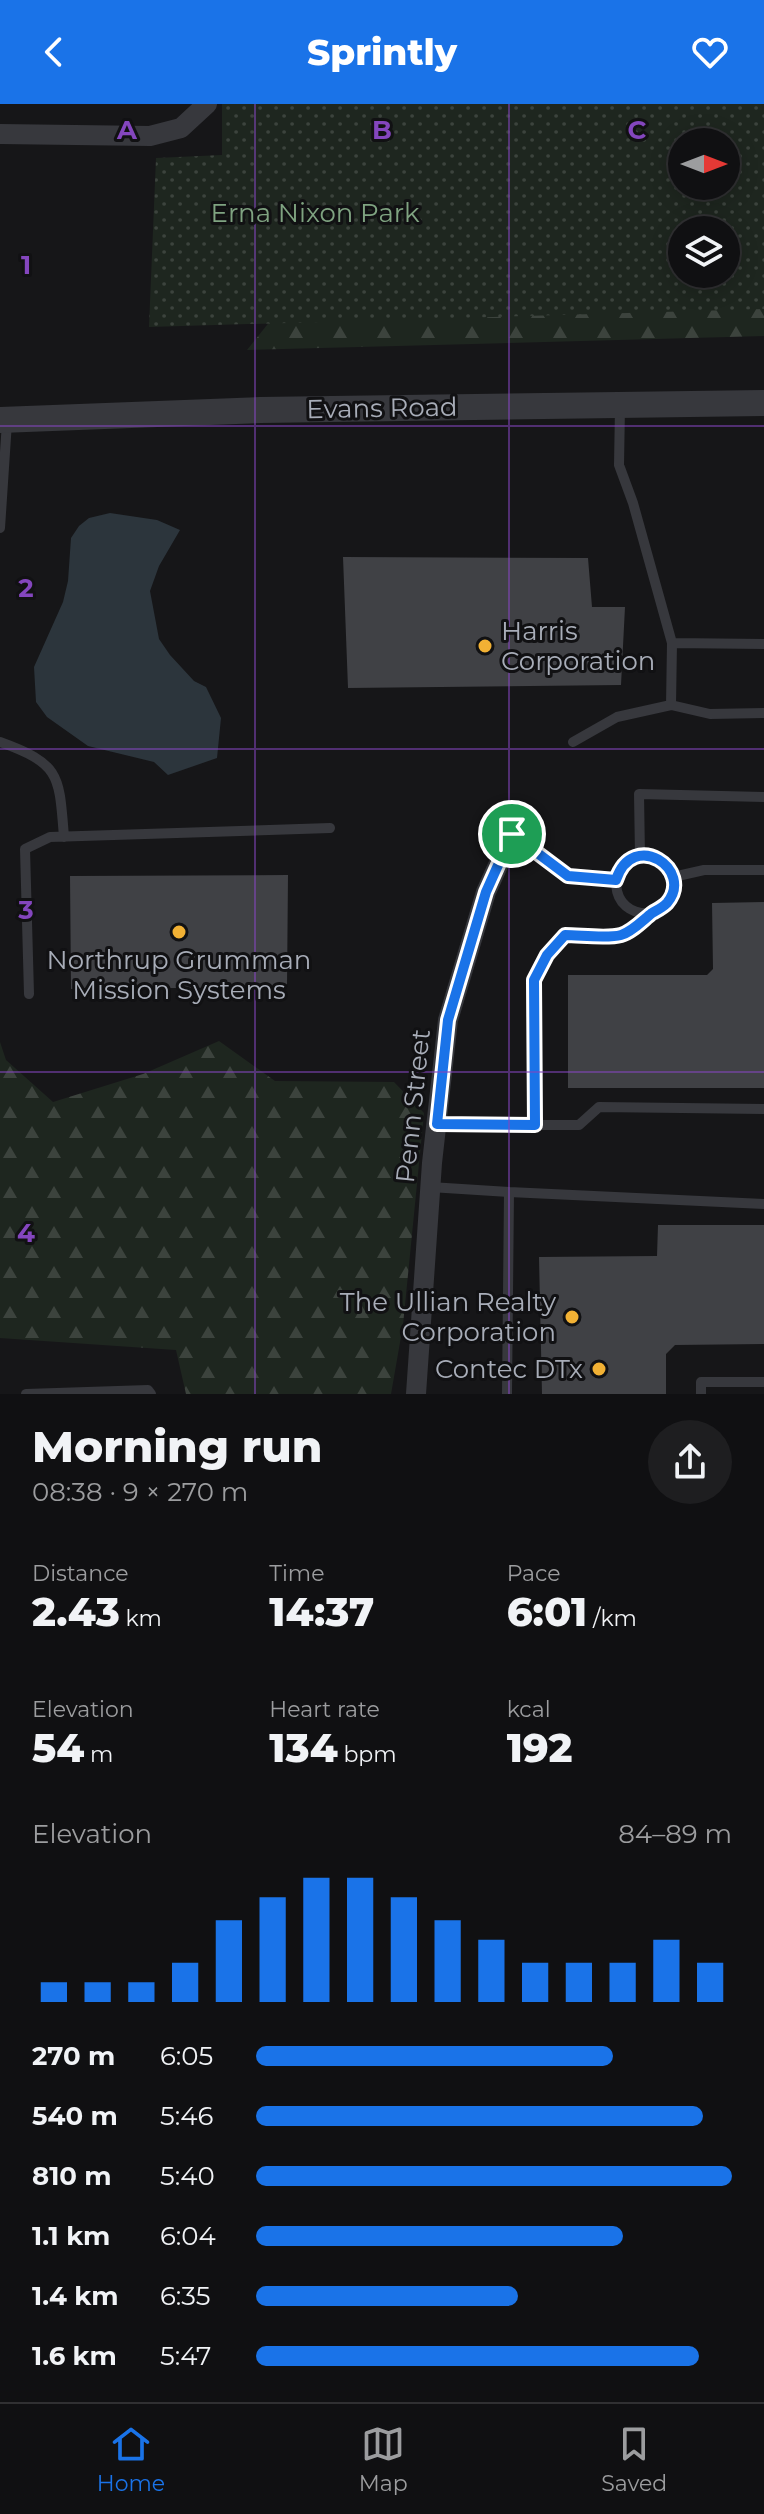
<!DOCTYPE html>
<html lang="en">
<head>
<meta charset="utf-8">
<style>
	body { margin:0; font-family:Montserrat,sans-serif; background:#1e1e20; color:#f1f3f6; height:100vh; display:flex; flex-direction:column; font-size:30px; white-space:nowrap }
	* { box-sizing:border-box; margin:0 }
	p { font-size:26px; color:#9c9d9f }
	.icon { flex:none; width:44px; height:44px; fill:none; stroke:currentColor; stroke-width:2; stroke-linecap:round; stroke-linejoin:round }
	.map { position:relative; height:1290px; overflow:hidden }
	.panel { display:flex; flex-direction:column; background:#101012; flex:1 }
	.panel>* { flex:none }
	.needle { width:52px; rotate:90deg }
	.controls { position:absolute; left:668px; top:24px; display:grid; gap:16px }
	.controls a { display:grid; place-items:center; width:72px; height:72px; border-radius:50%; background:#101012; box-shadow:0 4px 20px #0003,0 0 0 2px #303032; font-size:40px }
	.pin { position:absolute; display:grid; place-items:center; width:68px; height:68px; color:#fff; margin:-34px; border:4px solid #fff; border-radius:50%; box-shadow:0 2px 8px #0007 }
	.round { display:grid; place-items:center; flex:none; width:84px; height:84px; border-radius:42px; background:#1e1e20 }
	.summary { display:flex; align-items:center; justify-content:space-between; height:136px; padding:0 32px }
	h1 { font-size:44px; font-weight:800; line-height:60px }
	.figures { display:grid; grid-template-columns:repeat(3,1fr); gap:12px; height:136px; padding:8px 32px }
	.figures div { display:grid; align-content:center }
	.figures b { font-size:40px; font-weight:800 }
	.figures small { font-size:22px; font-weight:400 }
	.figures p { font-size:22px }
	.chart { height:224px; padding:16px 32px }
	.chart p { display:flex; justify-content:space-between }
	.chart svg { width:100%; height:144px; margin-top:8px; stroke:#1a73e8; stroke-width:6 }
	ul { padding:0 32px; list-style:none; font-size:26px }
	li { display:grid; grid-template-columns:128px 96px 1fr; align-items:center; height:60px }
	li i { height:20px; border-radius:10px; background:#1a73e8 }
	header { display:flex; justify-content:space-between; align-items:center; height:104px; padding:0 32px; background:#1a73e8; color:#fff; font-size:36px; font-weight:800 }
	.dock { display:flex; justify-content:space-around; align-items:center; height:112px; border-top:2px solid #303032; background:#101012; font-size:22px; color:#9c9d9f }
	.dock a { display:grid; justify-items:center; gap:4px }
	.dock .current { color:#1a73e8 }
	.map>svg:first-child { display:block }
</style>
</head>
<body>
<header><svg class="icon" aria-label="back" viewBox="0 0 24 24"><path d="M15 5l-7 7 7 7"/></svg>Sprintly<svg class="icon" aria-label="heart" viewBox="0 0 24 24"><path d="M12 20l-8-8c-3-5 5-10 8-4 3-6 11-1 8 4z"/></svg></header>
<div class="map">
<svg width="764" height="1290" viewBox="0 0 764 1290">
	<defs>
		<pattern id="forest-firs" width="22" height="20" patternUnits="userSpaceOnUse" patternTransform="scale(2)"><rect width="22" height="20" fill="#1e261f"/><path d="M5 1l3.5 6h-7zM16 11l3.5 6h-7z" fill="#3c433d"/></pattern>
		<pattern id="park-dots" width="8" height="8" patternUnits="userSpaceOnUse" patternTransform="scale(2)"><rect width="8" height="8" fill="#1e261f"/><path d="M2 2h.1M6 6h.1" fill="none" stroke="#3c433d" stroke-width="1.8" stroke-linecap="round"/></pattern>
	</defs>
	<rect width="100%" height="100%" fill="#161618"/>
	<path fill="url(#forest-firs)" fill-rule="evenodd" d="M 764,0 L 764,232 L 247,246 L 287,196 L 682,82 L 726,82 L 726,38 ZM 682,126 L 726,126 L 726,170 L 682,170 Z
		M 219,937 L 275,977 L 394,978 L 424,1009 L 403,1221 L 391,1290 L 186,1290 L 176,1246 L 0,1234 L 0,938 L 6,956 L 53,998 L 143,970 Z"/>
	<path fill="url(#park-dots)" fill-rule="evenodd" d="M 222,0 L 764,0 L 764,205 L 149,223 L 156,54 L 222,51 ZM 682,38 L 726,38 L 726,82 L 682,82 ZM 682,126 L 726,126 L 726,170 L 682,170 Z"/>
	<path fill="#2c353c" d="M 110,409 L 157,416 L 180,426 L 159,462 L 150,487 L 159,535 L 170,551 L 194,577 L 206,583 L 221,614 L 217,654 L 168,671 L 154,658 L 88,642 L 47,613 L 36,598 L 34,563 L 63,498 L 68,477 L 71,434 L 79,422 L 89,414 Z"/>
	<path fill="#404145" d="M 343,453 L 588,454 L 592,503 L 625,503 L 621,581 L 348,584 Z
		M 288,771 L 287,883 L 71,885 L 70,772 Z
		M 764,798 L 764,984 L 568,984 L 568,871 L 707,871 L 713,865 L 712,799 Z
		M 658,1121 L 764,1121 L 764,1240 L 675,1241 L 666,1250 L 666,1290 L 542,1290 L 539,1153 L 657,1152 Z"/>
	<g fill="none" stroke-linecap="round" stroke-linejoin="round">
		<path stroke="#37383d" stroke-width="10" d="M 0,424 L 7,318
			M 672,539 L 764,540
			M 671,601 L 710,610 L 764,609
			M 0,638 C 61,660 59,671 64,733
			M 573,638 L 617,613 L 671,601 L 672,539 L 633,399 L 619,361 L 620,303
			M 512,730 L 568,772 L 616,776
			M 640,752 L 639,690 L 764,693
			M 673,773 L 704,766 L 764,766
			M 29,890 L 25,745 L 50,733 L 330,724
			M 437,1020 L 535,1021 L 534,876 L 547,851 L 565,831 C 582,831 603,835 620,831 C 631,829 642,817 651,811 C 667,798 686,784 666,761 C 661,755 653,751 645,751 C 605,751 606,814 652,809
			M 535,1021 L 579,1021 L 599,1003 L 764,1005
			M 430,1083 L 509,1088 L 507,1290
			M 509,1088 L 764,1100
			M 26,1290 L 148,1286 L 151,1290
			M 701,1290 L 701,1278 L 764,1278"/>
		<path stroke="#37383d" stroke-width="20" d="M 0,30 L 150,32 L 181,24 L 207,0
			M 416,1290 L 432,1059 L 448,916 L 486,788 L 512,730"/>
		<path stroke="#37383d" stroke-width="26" d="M 0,316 L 260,306 L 764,299"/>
	</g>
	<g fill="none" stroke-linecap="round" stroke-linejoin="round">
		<defs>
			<path id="route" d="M 512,730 L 568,772 L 616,776 C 633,724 695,766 667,799 C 662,804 657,806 652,809 C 643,816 632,828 621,831 C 607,835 580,831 565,831 L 547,851 L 534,876 L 535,1021 L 437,1020 L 448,916 L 486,788 Z"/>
		</defs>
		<use href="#route" stroke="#fff" stroke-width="16"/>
		<use href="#route" stroke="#1a73e8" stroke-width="10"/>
	</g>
	<path fill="none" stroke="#8446be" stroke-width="2" stroke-opacity="0.55" d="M 255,0 L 255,1290M 509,0 L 509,1290M 0,322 L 764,322M 0,645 L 764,645M 0,968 L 764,968"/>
	<g fill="#f2b134" stroke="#111113" stroke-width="3">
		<circle cx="485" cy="542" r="8"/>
		<circle cx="179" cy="828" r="8"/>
		<circle cx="572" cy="1213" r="8"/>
		<circle cx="599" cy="1265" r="8"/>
	</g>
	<g text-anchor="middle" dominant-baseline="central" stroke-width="6" stroke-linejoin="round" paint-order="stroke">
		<g font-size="26" fill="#7fa381" stroke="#111113">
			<text x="315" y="109">Erna Nixon Park</text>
		</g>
		<g font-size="26" fill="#a8adb8" stroke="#111113">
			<text transform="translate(382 304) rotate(-1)">Evans Road</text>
			<text transform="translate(413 1002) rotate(-84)">Penn Street</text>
		</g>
		<g font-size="26" fill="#a8adb8" stroke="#111113" text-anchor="end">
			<text x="501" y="527" text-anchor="start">Harris<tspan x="501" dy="30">Corporation</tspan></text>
			<text x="179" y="856" text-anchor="middle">Northrup Grumman<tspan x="179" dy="30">Mission Systems</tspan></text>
			<text x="556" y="1198">The Ullian Realty<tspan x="556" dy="30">Corporation</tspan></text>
			<text x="583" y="1265">Contec DTx</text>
		</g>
	</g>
	<g font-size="26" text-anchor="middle" font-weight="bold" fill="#8446be" stroke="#111113" stroke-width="6" stroke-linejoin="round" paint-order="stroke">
		<text x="127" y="35">A</text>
		<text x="382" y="35">B</text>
		<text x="637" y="35">C</text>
		<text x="26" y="170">1</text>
		<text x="26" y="493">2</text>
		<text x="26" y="815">3</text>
		<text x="26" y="1138">4</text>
	</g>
</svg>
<div class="controls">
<a><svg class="needle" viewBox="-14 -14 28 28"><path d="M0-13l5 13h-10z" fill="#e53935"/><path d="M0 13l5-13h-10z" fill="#9c9d9f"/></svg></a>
<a><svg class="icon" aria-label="layers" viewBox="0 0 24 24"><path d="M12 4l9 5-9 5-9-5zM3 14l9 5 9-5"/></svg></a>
</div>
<div class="pin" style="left:512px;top:730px;background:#1e9e55"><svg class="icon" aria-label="arrive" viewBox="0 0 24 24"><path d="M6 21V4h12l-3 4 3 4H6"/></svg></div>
</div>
<section class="panel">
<div class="summary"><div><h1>Morning run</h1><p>08:38 · 9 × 270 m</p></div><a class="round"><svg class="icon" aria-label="share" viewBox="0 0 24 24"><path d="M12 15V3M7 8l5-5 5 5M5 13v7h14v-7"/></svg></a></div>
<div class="figures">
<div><p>Distance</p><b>2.43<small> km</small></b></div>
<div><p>Time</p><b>14:37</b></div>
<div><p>Pace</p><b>6:01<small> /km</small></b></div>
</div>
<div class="figures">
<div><p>Elevation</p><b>54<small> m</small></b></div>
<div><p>Heart rate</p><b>134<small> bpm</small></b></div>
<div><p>kcal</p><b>192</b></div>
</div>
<div class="chart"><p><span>Elevation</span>84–89 m</p>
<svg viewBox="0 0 160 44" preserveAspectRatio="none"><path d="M5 44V38M15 44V38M25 44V38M35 44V32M45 44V19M55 44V12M65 44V6M75 44V6M85 44V12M95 44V19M105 44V25M115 44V32M125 44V32M135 44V32M145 44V25M155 44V32"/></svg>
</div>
<ul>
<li><b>270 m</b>6:05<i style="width:75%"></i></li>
<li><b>540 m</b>5:46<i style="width:94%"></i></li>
<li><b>810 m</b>5:40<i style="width:100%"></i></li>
<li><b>1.1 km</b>6:04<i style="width:77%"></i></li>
<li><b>1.4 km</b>6:35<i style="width:55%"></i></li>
<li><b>1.6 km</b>5:47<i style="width:93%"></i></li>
</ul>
</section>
<nav class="dock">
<a class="current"><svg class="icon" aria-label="home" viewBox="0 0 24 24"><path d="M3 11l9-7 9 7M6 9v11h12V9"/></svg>Home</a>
<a><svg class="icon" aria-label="map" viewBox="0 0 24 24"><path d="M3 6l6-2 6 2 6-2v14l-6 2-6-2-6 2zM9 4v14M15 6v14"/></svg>Map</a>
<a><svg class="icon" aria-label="saved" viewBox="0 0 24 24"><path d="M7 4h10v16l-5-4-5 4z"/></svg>Saved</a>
</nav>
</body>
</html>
